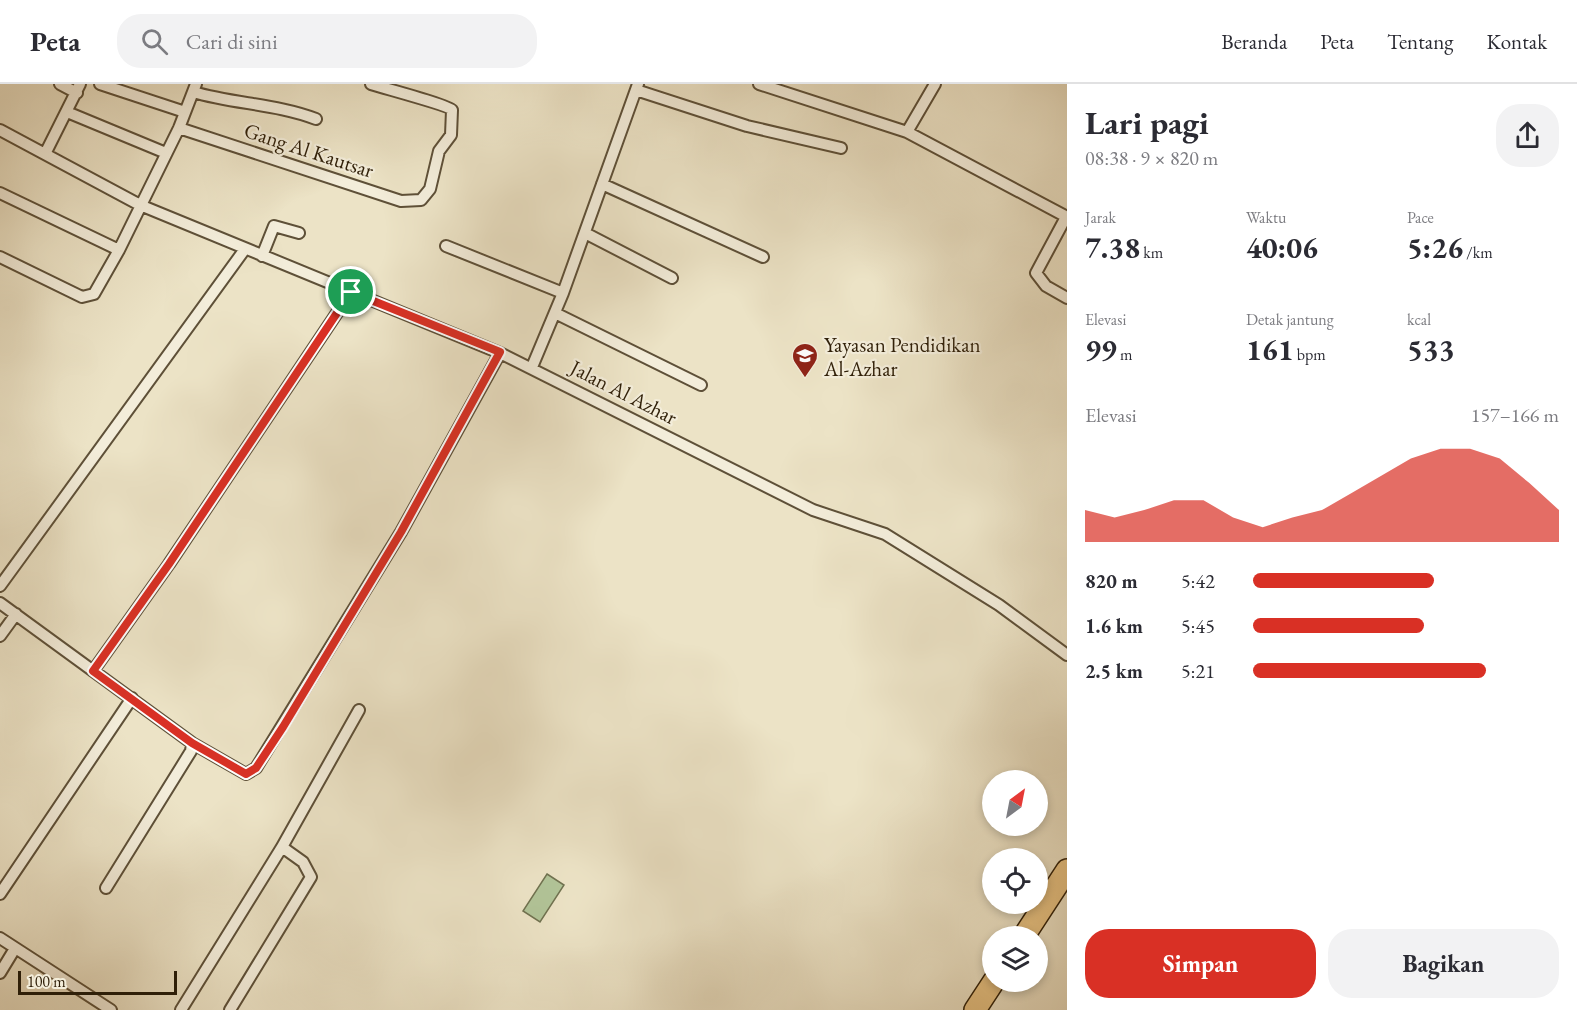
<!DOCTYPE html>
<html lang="id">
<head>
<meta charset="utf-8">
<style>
	body { margin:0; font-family:"EB Garamond",serif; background:#f2f2f3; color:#2b2b33; height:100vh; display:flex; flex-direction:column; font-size:22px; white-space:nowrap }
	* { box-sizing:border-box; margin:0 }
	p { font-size:20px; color:#7c7c81 }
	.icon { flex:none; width:33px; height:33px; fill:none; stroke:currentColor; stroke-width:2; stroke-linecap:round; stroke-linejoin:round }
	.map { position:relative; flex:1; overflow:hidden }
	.drawer { display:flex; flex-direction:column; background:#fff; width:510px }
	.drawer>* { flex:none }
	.needle { width:39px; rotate:32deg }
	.tools { position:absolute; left:982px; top:686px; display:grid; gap:12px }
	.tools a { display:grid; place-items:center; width:66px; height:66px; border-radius:50%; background:#fff; box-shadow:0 3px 9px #0003; font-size:30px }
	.scale { position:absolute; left:18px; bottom:15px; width:159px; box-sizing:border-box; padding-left:6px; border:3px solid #2f1f08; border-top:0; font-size:16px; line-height:21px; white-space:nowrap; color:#2f1f08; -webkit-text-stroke:4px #f3edda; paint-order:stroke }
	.pin { position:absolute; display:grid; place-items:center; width:51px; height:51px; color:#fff; margin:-26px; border:3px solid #fff; border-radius:50%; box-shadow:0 2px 6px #0007 }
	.round { display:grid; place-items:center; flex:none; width:63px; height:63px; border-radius:24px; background:#f2f2f3 }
	.head { display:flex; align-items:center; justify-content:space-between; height:102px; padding:0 18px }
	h1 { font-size:33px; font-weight:700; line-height:45px }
	.figures { display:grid; grid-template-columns:repeat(3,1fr); gap:9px; height:102px; padding:6px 18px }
	.figures div { display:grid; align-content:center }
	.figures b { font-size:30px; font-weight:700 }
	.figures small { font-size:16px; font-weight:400 }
	.figures p { font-size:16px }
	.chart { height:168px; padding:12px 18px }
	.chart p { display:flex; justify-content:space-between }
	.chart svg { width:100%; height:108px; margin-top:6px; fill:#d93025; opacity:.7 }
	.button { display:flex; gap:12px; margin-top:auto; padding:12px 18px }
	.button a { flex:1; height:69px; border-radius:24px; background:#d93025; color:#fff; font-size:24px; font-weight:700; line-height:69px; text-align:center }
	.button a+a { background:#f2f2f3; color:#2b2b33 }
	ul { padding:0 18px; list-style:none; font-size:20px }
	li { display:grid; grid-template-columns:96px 72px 1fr; align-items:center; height:45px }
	li i { height:15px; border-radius:8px; background:#d93025 }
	header { display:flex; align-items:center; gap:36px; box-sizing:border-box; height:84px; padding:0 30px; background:#fff; border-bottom:2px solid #e1e1e2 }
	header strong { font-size:28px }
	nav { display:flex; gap:33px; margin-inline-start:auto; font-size:21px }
	.search { width:420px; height:54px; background:#f2f2f3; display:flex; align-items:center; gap:15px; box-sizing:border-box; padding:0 21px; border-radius:24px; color:#7c7c81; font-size:22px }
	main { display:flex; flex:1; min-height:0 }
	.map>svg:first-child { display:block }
</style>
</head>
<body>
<header>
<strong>Peta</strong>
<div class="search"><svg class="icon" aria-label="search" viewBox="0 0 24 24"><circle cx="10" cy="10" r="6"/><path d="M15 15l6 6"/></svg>Cari di sini</div>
<nav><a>Beranda</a><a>Peta</a><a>Tentang</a><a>Kontak</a></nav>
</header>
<main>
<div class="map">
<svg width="1067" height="926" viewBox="0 0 1067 926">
	<rect width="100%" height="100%" fill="#ece3c6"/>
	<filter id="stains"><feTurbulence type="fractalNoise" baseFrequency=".00333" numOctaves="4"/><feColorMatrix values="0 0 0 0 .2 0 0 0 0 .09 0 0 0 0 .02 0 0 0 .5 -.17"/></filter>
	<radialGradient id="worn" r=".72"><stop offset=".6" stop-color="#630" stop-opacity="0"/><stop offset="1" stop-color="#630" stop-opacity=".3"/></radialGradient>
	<path fill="#b2c599" stroke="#707250" stroke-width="1.5" d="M 547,790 L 564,801 L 540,838 L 523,827 Z"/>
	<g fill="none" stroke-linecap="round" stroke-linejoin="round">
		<defs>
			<path id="street" d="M 60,0 L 77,9
				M 100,0 L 185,28
				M 759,0 L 907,48 L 1067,133
				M 636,6 L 747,42 L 841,64
				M 193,8 C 234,20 277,20 316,35
				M 67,28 L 166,69
				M 179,44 L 401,117 L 421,116 L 430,105 L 439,67 L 451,51 L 452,26 C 448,21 383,4 371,0
				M 0,46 L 140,121 L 500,269 L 813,426 L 885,450 L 999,521 L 1067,571
				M 907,48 L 935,0
				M 45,70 L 80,0
				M 602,100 L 763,173
				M 0,109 L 119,166
				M 1066,133 L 1036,189 L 1046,202 L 1067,214
				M 585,149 L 672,194
				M 446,162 L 563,209
				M 262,172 L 274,142 L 299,149
				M 0,173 L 82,213 L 94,210 L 119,166 L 179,44 L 196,0
				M 555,229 L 701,301
				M 532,283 L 563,209 L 638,0
				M 0,502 L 245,165
				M 0,519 L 192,659 L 191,667 L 106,804
				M 0,552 L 16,530
				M 93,587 L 169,480 L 351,208
				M 192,659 L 246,690 L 256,684 L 401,448 L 500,269
				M 282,763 L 359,626
				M 0,810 L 132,614
				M 0,854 L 111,926
				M 0,889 L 14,866
				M 181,926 L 282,763 L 303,778 L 311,793 L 230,926"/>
			<path id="highway" d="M 1024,852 L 1067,786
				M 975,926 L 994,897"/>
		</defs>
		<use href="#street" stroke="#5e5038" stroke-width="14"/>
		<use href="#highway" stroke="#2f1f08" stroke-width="24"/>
		<use href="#street" stroke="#f3edda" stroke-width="10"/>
		<use href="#highway" stroke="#e6c283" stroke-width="21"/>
	</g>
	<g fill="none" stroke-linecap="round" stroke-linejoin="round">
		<defs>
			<path id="route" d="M 351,208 L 500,268 L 401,448 L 283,643 L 256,684 L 246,690 L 192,659 L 93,587 L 169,480 Z"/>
		</defs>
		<use href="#route" stroke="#fff" stroke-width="12"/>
		<use href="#route" stroke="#d93025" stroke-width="8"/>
	</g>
	<defs>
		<symbol id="school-pin" viewBox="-11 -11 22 30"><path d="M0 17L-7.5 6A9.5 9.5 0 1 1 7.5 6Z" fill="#8f2418" stroke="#f3edda"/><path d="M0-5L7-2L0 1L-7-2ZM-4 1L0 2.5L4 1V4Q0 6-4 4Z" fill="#fff"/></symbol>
	</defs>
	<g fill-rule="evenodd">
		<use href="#school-pin" x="790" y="257" width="30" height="40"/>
	</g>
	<g text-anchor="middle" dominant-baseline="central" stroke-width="4.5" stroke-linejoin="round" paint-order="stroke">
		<g font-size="21" fill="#2f1f08" stroke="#f3edda">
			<text transform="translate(309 66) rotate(18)">Gang Al Kautsar</text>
			<text transform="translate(624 308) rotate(27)">Jalan Al Azhar</text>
		</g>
		<g font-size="21" fill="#2f1f08" stroke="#f3edda" text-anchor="start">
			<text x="824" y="260">Yayasan Pendidikan<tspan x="824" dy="24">Al-Azhar</tspan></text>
		</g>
	</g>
	<rect width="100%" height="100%" filter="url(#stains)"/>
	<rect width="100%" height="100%" fill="url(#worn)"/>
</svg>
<div class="tools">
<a><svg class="needle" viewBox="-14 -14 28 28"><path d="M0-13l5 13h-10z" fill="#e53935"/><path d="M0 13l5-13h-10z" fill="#7c7c81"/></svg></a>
<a><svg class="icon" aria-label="locate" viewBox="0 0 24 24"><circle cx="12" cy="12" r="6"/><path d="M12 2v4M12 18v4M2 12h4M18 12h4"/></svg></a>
<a><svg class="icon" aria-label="layers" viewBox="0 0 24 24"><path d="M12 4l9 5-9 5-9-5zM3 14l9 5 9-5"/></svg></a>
</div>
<div class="scale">100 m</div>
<div class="pin" style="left:351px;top:208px;background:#1e9e55"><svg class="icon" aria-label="arrive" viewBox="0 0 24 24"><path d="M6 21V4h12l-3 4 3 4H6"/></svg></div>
</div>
<section class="drawer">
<div class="head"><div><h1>Lari pagi</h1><p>08:38 · 9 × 820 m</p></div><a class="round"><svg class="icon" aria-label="share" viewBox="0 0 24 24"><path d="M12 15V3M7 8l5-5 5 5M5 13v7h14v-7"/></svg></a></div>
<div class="figures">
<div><p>Jarak</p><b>7.38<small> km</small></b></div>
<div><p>Waktu</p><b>40:06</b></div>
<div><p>Pace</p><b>5:26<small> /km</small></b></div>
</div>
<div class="figures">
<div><p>Elevasi</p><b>99<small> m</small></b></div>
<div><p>Detak jantung</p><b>161<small> bpm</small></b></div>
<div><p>kcal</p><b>533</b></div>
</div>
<div class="chart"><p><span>Elevasi</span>157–166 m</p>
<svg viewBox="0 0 160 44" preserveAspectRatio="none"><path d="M0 44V31L10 34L20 31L30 27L40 27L50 34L60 38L70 34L80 31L90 24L100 17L110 10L120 6L130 6L140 10L150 20L160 31V44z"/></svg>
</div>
<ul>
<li><b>820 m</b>5:42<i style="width:59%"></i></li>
<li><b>1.6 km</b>5:45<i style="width:56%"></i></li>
<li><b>2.5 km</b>5:21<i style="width:76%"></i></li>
</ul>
<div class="button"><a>Simpan</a><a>Bagikan</a></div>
</section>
</main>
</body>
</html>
